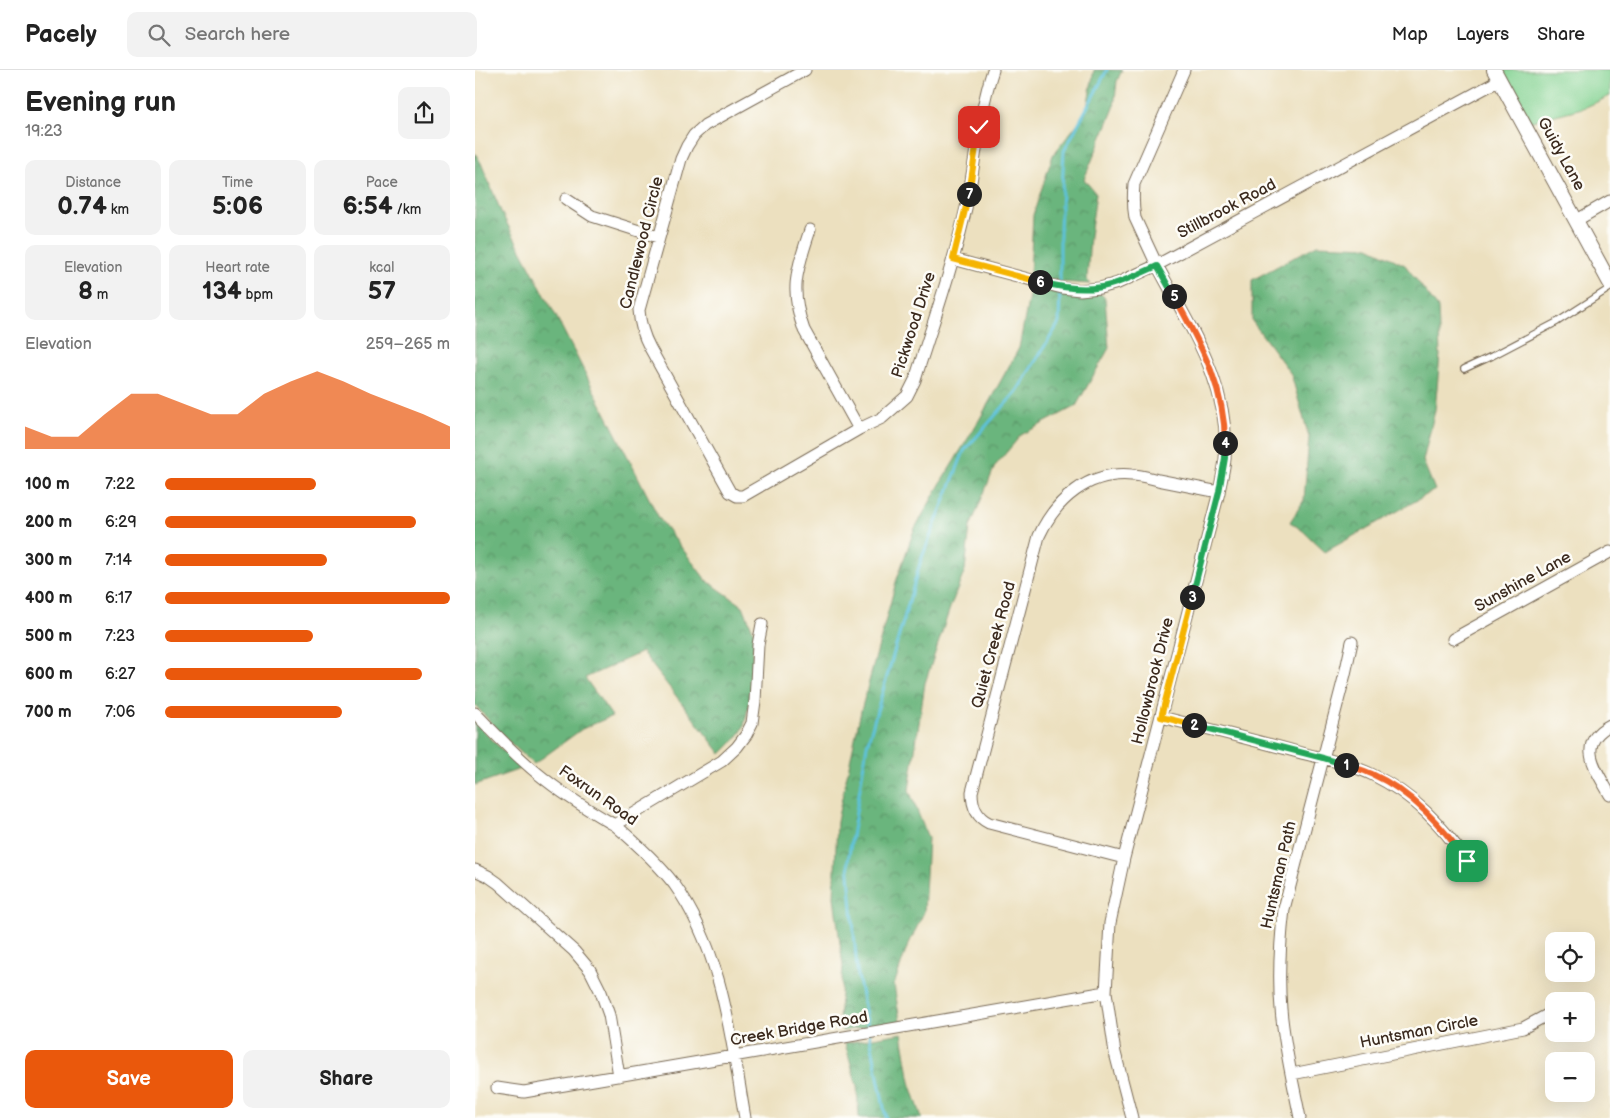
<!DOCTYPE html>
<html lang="en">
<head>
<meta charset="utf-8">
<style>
	body { margin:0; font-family:"Balsamiq Sans",sans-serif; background:#f2f2f2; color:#222; height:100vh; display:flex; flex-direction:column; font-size:19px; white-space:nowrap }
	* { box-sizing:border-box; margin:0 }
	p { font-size:16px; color:#767676 }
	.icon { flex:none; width:28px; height:28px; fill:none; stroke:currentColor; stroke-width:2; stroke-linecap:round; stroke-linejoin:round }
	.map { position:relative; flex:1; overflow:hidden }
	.drawer { display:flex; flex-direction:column; background:#fff; width:475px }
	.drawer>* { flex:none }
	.tools { position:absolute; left:1070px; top:862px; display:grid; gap:10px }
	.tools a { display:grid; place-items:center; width:50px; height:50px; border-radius:10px; background:#fff; box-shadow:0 5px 20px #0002; font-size:25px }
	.pin { position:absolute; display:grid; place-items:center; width:42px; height:42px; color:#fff; margin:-21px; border-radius:10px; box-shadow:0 2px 8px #0006 }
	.km { position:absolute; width:25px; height:25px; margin:-12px; border-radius:50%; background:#222; color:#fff; font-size:14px; line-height:25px; text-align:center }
	.round { display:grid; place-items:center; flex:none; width:52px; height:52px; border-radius:10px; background:#f2f2f2 }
	.headline { display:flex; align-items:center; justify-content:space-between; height:85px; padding:0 25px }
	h1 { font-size:28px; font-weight:700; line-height:38px }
	.stats { display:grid; grid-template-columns:repeat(3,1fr); gap:8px; height:85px; padding:5px 25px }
	.stats div { display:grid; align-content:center; border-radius:10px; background:#f2f2f2; text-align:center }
	.stats b { font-size:25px; font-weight:700 }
	.stats small { font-size:14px; font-weight:400 }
	.stats p { font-size:14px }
	.chart { height:140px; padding:10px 25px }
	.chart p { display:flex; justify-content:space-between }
	.chart svg { width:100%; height:90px; margin-top:5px; fill:#ea580c; opacity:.7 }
	.primary-button { display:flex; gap:10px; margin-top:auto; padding:10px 25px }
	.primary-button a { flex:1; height:58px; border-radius:10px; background:#ea580c; color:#fff; font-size:20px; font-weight:700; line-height:58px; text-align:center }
	.primary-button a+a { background:#f2f2f2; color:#222 }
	ul { padding:0 25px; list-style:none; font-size:16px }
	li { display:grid; grid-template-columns:80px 60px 1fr; align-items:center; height:38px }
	li i { height:12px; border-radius:6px; background:#ea580c }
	header { display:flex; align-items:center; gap:30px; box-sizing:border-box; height:70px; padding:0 25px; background:#fff; border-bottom:1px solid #e0e0e0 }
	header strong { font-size:24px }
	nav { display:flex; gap:28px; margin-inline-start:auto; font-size:18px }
	.search { width:350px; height:45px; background:#f2f2f2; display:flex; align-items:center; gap:12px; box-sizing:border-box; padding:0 18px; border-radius:10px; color:#767676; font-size:19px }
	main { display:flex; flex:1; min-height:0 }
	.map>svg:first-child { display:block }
</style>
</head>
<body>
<header>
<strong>Pacely</strong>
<div class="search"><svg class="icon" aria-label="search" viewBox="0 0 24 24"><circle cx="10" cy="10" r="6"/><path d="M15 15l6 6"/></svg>Search here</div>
<nav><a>Map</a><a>Layers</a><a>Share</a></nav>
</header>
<main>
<section class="drawer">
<div class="headline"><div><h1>Evening run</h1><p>19:23</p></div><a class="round"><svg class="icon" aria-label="share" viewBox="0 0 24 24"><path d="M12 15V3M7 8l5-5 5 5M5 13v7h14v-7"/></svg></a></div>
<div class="stats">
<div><p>Distance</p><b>0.74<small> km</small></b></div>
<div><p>Time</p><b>5:06</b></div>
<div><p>Pace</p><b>6:54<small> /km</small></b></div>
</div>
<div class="stats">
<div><p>Elevation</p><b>8<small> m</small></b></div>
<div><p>Heart rate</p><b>134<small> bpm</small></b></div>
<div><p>kcal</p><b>57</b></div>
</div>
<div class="chart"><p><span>Elevation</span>259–265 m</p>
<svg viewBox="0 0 160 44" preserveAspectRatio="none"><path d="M0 44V33L10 38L20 38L30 27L40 17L50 17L60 22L70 27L80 27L90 17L100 11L110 6L120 11L130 17L140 22L150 27L160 33V44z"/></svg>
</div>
<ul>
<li><b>100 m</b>7:22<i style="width:53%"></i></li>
<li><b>200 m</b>6:29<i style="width:88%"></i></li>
<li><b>300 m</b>7:14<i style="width:57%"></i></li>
<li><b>400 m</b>6:17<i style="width:100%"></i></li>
<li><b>500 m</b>7:23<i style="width:52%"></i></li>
<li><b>600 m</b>6:27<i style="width:90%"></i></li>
<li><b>700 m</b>7:06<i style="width:62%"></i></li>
</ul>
<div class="primary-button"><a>Save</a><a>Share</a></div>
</section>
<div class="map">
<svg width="1135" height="1048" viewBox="0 0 1135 1048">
	<defs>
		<pattern id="forest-crowns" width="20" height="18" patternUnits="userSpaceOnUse" patternTransform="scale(1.25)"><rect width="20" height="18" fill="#6bb57d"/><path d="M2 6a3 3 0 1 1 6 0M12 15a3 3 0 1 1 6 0" fill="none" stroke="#599366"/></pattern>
	</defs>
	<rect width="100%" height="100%" fill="#fdfcf7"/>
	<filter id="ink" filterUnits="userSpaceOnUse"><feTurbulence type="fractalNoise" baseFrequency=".02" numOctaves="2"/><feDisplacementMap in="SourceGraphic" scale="10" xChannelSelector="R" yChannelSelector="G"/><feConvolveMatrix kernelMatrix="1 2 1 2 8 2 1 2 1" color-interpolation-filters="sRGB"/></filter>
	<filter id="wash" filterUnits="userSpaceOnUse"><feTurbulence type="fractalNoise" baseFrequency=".0096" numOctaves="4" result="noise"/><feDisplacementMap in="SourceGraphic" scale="20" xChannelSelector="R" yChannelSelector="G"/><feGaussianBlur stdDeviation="1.12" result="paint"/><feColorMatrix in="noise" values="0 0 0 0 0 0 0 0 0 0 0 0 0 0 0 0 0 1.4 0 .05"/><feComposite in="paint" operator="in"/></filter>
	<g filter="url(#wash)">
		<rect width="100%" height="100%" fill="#ece0bf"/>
		<path fill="#84d393" stroke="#607e58" d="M 1025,0 L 1135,0 L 1135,26 L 1111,37 L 1054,52 Z"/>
		<path fill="url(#forest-crowns)" stroke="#53704e" d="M 619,0 L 647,0 L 642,11 L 639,38 L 609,109 L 621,124 L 615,166 L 612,210 L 615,214 L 587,212 L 555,204 L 558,145 L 578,85 L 611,43 Z
			M 0,83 L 6,93 L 27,144 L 82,248 L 184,448 L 231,510 L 268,536 L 279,563 L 275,629 L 269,656 L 266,662 L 258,672 L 246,684 L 167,582 L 110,608 L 137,646 L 107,659 L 59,694 L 32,670 L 0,635 Z
			M 842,175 L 894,177 L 930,195 L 963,238 L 965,285 L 960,340 L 948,391 L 960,420 L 850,482 L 828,461 L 815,452 L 829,430 L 834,367 L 816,304 L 777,251 L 777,210 Z
			M 555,216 C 579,222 601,228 626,224 L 630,228 L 634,278 L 601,336 L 546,365 L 520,396 L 495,457 L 490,500 L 475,538 L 450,613 L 434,720 L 453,768 L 449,842 L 431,880 L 419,915 L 425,951 L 367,961 L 364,950 L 368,896 L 359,827 L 362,751 L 386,641 L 421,512 L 439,460 L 468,409 L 503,352 L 544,278 L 554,226 Z
			M 0,651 L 25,678 L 48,698 L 0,715 Z
			M 427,963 L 435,1012 L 447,1048 L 384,1048 L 382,1016 L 370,973 Z"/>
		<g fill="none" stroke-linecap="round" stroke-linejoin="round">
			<path stroke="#5dc2db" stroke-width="3" d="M 585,214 L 585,158 L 589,81 L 632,0
				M 411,1048 L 382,900 L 373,791 L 392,675 L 446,490 L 489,381 L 542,321 L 584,253 L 585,220"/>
		</g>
	</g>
	<g filter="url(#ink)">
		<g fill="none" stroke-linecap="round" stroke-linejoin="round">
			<defs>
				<path id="service" d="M 989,299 L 1017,286 L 1082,252 L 1135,218"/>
				<path id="minor" d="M 330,0 L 230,55 L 219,65 L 212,76 L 206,89 L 164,240 C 165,255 168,265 175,278 L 255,422 L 262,426 L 268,426 L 384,359 L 407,348 L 432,326 L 440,310 C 458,253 478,196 491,138 C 501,92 503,45 518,0
					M 91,129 L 117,146 L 183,167
					M 1102,150 L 1135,131
					M 335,160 C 322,200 314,218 329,260 L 384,359
					M 478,189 L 587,218 L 605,220 L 625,218 L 643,213 L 682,195 L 1025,10
					M 978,569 L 1135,482
					M 0,643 C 20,664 39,684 62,703 C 85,722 110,738 136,753 L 140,755 C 161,773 182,792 199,814 C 248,882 256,968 270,1048
					M 686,647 C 730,658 775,669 819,681 C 845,688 874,693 898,705 C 939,725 967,755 992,791
					M 1135,655 C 1100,674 1121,699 1135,725
					M 140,755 L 247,691 L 262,677 L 271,665 L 277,653 L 280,631 L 283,575 L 287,554
					M 649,788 L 514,753 C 501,747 497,735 497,722 L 564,466 C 581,429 614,401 657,405 C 666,405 675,408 683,410 C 703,414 723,418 744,422
					M 0,800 L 13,806 L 23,813 L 99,881 L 115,900 L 126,922 L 134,945 L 144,1006
					M 817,1004 L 1048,958 L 1074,944
					M 22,1018 L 49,1022 L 631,922
					M 657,1048 L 640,983 L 631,922 L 635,853 L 649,788 L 744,422 C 746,411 749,400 750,389 C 756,315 715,258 683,197 C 675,181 668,165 660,148 C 658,137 658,126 659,114 L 709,0
					M 825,1048 C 818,1012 809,976 806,939 C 803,905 805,873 809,839 L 870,604 L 877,572"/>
				<path id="tertiary" d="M 1019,0 L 1135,213"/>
			</defs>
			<use href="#service" stroke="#796a56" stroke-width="8"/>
			<use href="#minor" stroke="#796a56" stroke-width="13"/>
			<use href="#tertiary" stroke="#796a56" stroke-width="16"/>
			<use href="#service" stroke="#fff" stroke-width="5.5"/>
			<use href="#minor" stroke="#fff" stroke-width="11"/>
			<use href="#tertiary" stroke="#fff" stroke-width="14"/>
		</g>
	</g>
	<g fill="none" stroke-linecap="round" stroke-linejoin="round" filter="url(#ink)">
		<defs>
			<path id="split-1" d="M 871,695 C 880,698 889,700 897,704 C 937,722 967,756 992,791"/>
			<path id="split-2" d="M 719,655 L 848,688 L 871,695"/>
			<path id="split-3" d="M 717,527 L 686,647 L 719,655"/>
			<path id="split-4" d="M 717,527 L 744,422 L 750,388 L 750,373"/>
			<path id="split-5" d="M 699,226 C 725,274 750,316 750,373"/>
			<path id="split-6" d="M 565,212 C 618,226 635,217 682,196 L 699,226"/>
			<path id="split-7" d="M 494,124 L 478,189 L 565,212"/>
			<path id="split-8" d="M 494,124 L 504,57"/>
		</defs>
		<use href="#split-1" stroke="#fff" stroke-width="10"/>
		<use href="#split-2" stroke="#fff" stroke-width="10"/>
		<use href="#split-3" stroke="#fff" stroke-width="10"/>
		<use href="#split-4" stroke="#fff" stroke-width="10"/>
		<use href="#split-5" stroke="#fff" stroke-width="10"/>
		<use href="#split-6" stroke="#fff" stroke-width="10"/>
		<use href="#split-7" stroke="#fff" stroke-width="10"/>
		<use href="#split-8" stroke="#fff" stroke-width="10"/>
		<use href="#split-1" stroke="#f0652b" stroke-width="6"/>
		<use href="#split-2" stroke="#22a559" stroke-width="6"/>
		<use href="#split-3" stroke="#f5b400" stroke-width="6"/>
		<use href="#split-4" stroke="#22a559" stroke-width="6"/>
		<use href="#split-5" stroke="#f0652b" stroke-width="6"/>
		<use href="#split-6" stroke="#22a559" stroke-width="6"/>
		<use href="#split-7" stroke="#f5b400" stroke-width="6"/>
		<use href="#split-8" stroke="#f5b400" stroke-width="6"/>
	</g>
	<g text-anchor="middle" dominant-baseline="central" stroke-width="5" stroke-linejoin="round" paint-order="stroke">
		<g font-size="16" fill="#3b2a1e" stroke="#fdfcf7">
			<text transform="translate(1086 84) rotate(61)">Guidy Lane</text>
			<text transform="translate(752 139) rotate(-28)">Stillbrook Road</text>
			<text transform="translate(167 173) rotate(-76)">Candlewood Circle</text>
			<text transform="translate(439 255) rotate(-72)">Pickwood Drive</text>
			<text transform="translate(1048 512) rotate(-29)">Sunshine Lane</text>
			<text transform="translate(519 575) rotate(-75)">Quiet Creek Road</text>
			<text transform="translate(678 611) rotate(-76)">Hollowbrook Drive</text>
			<text transform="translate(123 726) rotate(35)">Foxrun Road</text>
			<text transform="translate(804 805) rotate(-77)">Huntsman Path</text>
			<text transform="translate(324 959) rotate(-10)">Creek Bridge Road</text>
			<text transform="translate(944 962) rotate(-11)">Huntsman Circle</text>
		</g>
	</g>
</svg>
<div class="tools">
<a><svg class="icon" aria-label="locate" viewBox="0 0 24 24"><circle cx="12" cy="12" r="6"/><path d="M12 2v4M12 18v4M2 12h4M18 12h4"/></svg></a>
<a>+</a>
<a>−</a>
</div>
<div class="pin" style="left:992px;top:791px;background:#1e9e55"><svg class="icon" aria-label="arrive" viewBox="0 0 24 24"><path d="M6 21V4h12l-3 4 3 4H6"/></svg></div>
<div class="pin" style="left:504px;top:57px;background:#d93025"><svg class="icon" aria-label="check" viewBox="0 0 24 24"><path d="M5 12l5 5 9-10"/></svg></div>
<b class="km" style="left:871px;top:695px">1</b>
<b class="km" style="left:719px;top:655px">2</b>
<b class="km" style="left:717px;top:527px">3</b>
<b class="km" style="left:750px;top:373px">4</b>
<b class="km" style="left:699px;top:226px">5</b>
<b class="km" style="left:565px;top:212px">6</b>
<b class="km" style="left:494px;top:124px">7</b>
</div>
</main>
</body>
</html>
